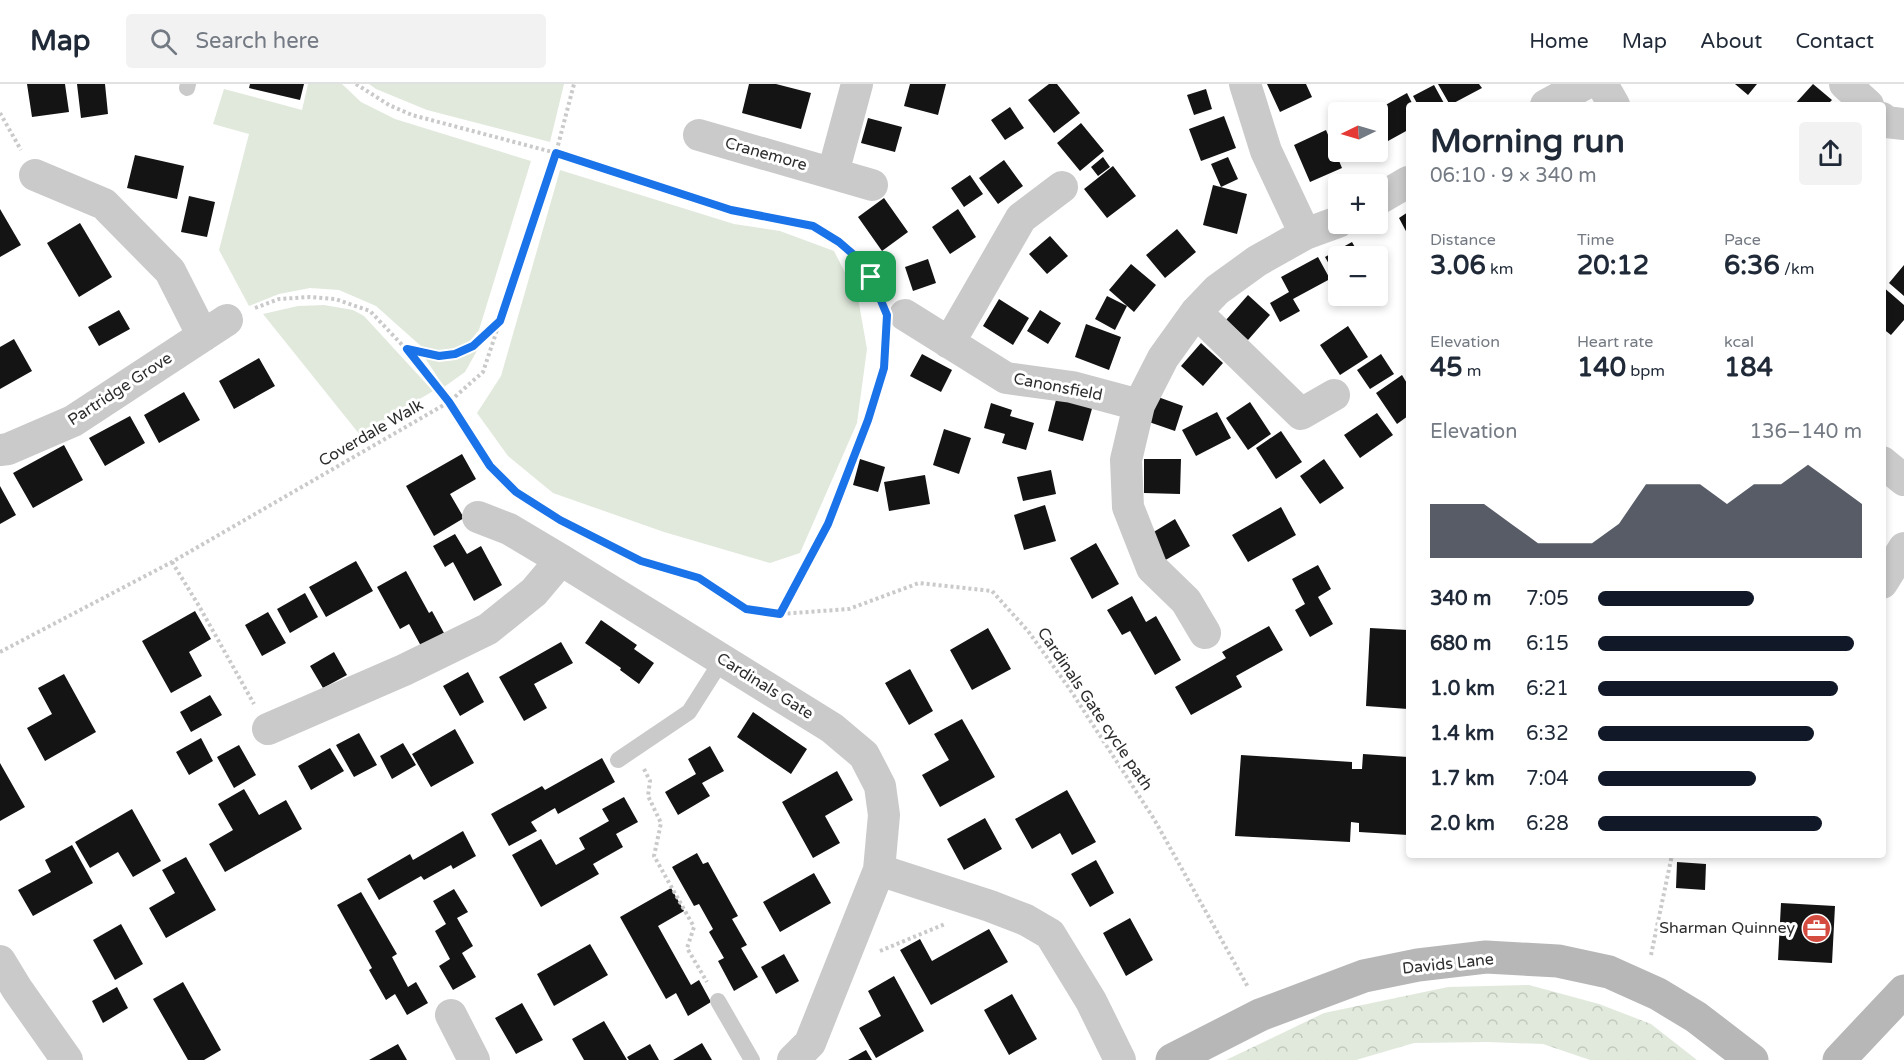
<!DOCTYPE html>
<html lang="en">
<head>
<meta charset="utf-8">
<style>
	body { margin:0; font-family:"Varela Round",sans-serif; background:#f2f2f3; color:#1f2937; height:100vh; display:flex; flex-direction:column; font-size:22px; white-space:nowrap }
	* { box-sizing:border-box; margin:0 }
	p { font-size:20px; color:#747a83 }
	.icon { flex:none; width:33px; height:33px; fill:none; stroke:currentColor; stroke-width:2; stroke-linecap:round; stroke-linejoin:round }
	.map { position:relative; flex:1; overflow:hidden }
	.sheet { position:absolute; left:1406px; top:18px; width:480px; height:756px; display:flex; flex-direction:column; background:#fff; border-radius:6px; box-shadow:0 3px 9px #0003 }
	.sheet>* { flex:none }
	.needle { width:39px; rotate:265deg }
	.fabs { position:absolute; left:1328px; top:18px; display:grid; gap:12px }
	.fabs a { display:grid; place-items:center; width:60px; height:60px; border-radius:6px; background:#fff; box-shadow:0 3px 9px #0003; font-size:30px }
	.pin { position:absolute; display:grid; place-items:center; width:51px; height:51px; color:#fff; margin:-26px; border-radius:12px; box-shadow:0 3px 9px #0006 }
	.round { display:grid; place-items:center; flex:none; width:63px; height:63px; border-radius:6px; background:#f2f2f3 }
	.summary { display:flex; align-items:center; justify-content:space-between; height:102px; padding:0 24px }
	h1 { font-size:33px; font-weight:800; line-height:45px }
	.metrics { display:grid; grid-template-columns:repeat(3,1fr); gap:9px; height:102px; padding:6px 24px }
	.metrics div { display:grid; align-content:center }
	.metrics b { font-size:26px; font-weight:800 }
	.metrics small { font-size:16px; font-weight:400 }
	.metrics p { font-size:16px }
	.chart { height:168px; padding:12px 24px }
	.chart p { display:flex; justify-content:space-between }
	.chart svg { width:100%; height:108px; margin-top:6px; fill:#111827; opacity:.7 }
	ul { padding:0 24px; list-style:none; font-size:20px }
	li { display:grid; grid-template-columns:96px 72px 1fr; align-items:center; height:45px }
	li i { height:15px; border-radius:8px; background:#111827 }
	header { display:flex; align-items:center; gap:36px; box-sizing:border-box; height:84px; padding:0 30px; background:#fff; border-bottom:2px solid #e0e1e3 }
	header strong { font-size:28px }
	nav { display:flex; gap:33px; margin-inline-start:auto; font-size:21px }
	.search { width:420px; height:54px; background:#f2f2f3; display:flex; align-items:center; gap:15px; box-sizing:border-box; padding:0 21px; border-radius:6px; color:#747a83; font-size:22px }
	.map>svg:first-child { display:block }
</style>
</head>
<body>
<header>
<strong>Map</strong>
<div class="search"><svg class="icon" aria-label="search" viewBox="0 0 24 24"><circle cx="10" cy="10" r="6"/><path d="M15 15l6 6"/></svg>Search here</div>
<nav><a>Home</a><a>Map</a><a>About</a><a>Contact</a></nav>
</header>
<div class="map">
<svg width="1904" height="976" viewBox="0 0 1904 976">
	<defs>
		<pattern id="forest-crowns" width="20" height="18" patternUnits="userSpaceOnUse" patternTransform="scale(1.5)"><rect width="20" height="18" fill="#e1e9dc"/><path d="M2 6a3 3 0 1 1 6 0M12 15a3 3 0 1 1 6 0" fill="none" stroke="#c1c8bd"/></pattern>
	</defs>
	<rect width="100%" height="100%" fill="#fff"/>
	<path fill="#e1e9dc" d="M 308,0 L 342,0 L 361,18 L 395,35 L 531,77 L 479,246 L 465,263 L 442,268 L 422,263 L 376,222 L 339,206 L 310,204 L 279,210 L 249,222 L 219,166 L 249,50 L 213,40 L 224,5 L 302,26 Z
		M 369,0 L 564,0 L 550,58 L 427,26 L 376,5 Z
		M 560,86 L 734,140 L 780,147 L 834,167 L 858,214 L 867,265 L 857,339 L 800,469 L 770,479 L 664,448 L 553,409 L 508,372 L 477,329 L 501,292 Z
		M 324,221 L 353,226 L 364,232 L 433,307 L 360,351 L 263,230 L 298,222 Z
		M 478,265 L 465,288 L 444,303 L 425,274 L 451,276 Z"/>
	<path fill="url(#forest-crowns)" d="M 1529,901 L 1599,920 L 1651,940 L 1697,976 L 1590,976 L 1543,960 L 1488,958 L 1414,959 L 1356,976 L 1226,976 L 1324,929 L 1448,903 Z"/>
	<path fill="#141414" d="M 27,0 L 65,0 L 69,28 L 32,33 Z
		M 77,0 L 105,0 L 108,30 L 81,34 Z
		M 250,0 L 304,0 L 300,16 L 249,4 Z
		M 749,0 L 776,0 L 811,9 L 801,45 L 742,29 Z
		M 910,0 L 946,0 L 938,31 L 904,22 Z
		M 1049,0 L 1057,0 L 1080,29 L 1054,49 L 1028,16 Z
		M 1267,0 L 1306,0 L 1312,13 L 1280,28 Z
		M 1438,0 L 1479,0 L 1482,4 L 1450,21 Z
		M 1735,0 L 1757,0 L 1748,11 Z
		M 1813,0 L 1832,16 L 1827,21 L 1794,21 Z
		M 1434,1 L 1445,21 L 1418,21 L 1413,12 Z
		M 1206,5 L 1212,25 L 1194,31 L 1187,11 Z
		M 1407,9 L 1413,21 L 1408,21 L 1408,46 L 1388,57 L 1377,37 L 1377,28 L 1373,28 Z
		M 1010,23 L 1024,44 L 1005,56 L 991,36 Z
		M 1224,32 L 1236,64 L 1201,77 L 1189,45 Z
		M 868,34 L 902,43 L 895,68 L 861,59 Z
		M 1081,39 L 1104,67 L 1080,87 L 1057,59 Z
		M 1326,46 L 1342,84 L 1310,98 L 1294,61 Z
		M 135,71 L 184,82 L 177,115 L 127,104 Z
		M 1103,73 L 1110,83 L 1098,92 L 1091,83 Z
		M 1228,73 L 1238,95 L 1221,103 L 1211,80 Z
		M 1004,76 L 1023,102 L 998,120 L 979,94 Z
		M 1113,82 L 1136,112 L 1107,134 L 1084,105 Z
		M 970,91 L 983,110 L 964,123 L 951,104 Z
		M 1213,101 L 1247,110 L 1237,150 L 1203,141 Z
		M 189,112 L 215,118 L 207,153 L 181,148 Z
		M 884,114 L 908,148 L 882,167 L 858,133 Z
		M 0,125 L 21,161 L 0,173 Z
		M 958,125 L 976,153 L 950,170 L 932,143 Z
		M 1408,128 L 1408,151 L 1399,134 Z
		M 80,139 L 112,193 L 79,213 L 47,159 Z
		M 1177,145 L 1196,168 L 1165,194 L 1146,171 Z
		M 1050,152 L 1068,172 L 1047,190 L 1029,170 Z
		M 1352,158 L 1360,172 L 1338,172 L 1338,196 L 1325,173 Z
		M 1318,173 L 1330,195 L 1293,215 L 1300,227 L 1280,238 L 1270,219 L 1289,208 L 1281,193 Z
		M 928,175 L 936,199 L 913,207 L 905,183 Z
		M 1131,180 L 1156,201 L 1134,228 L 1109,206 Z
		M 1904,181 L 1904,212 L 1889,199 Z
		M 1882,202 L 1904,221 L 1904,236 L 1891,251 L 1882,244 Z
		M 1248,211 L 1270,231 L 1248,256 L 1226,236 Z
		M 1107,212 L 1127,222 L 1115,246 L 1095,235 Z
		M 999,215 L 1029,234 L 1013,261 L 983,242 Z
		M 119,226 L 130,245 L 99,262 L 88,243 Z
		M 1040,226 L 1061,239 L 1048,260 L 1027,247 Z
		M 1086,240 L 1121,253 L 1109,286 L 1075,273 Z
		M 1348,242 L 1368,273 L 1340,291 L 1320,261 Z
		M 14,255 L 32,287 L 0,305 L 0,263 Z
		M 1201,259 L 1223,279 L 1203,302 L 1181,282 Z
		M 922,270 L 952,286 L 941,308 L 910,292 Z
		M 1381,270 L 1394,290 L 1370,305 L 1357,286 Z
		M 259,274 L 275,302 L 234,325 L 219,297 Z
		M 1402,291 L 1408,301 L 1408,332 L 1397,340 L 1376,309 Z
		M 184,308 L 200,336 L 159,359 L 144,331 Z
		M 1057,312 L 1093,321 L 1083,357 L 1048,347 Z
		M 1158,313 L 1183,322 L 1175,347 L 1149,338 Z
		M 1250,318 L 1271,350 L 1248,366 L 1226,334 Z
		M 991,319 L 1012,326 L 1010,332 L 1034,339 L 1026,366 L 1002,359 L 1005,350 L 984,344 Z
		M 1217,328 L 1231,354 L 1196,372 L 1182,346 Z
		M 1377,329 L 1393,351 L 1360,374 L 1344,351 Z
		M 130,332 L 145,359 L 105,382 L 89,354 Z
		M 944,345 L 971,354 L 959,390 L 933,381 Z
		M 1281,347 L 1302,378 L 1276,395 L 1256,364 Z
		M 64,361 L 83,396 L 33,424 L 13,389 Z
		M 462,370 L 476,395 L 450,410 L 464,434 L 434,452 L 406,402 Z
		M 860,375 L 885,383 L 878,408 L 853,401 Z
		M 1144,375 L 1181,375 L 1180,410 L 1144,409 Z
		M 1324,375 L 1344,404 L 1320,420 L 1300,392 Z
		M 1051,386 L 1056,410 L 1023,417 L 1017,393 Z
		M 925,391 L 930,420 L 889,427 L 884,398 Z
		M 0,402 L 16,431 L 0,440 Z
		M 1045,421 L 1056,457 L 1024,466 L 1014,431 Z
		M 1281,423 L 1296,451 L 1248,478 L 1232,451 Z
		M 1175,435 L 1190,462 L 1162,478 L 1147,452 Z
		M 455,450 L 467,470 L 481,462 L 502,501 L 474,517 L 453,478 L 445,483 L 433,462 Z
		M 1096,459 L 1119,500 L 1092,515 L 1070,474 Z
		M 356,477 L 373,507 L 326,533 L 309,503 Z
		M 1318,481 L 1331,505 L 1318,513 L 1333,540 L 1310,553 L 1295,526 L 1305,520 L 1292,495 Z
		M 406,487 L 429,529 L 432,527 L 444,549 L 421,562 L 409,540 L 400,545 L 377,503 Z
		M 305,509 L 318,533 L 290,549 L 277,525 Z
		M 1132,512 L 1146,538 L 1156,532 L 1181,576 L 1155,591 L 1130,547 L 1122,551 L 1107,526 Z
		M 195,527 L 211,555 L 189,568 L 202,592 L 171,609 L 142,557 Z
		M 268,528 L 286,559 L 262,572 L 245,541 Z
		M 601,536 L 637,561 L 634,565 L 654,579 L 639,600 L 620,586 L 621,584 L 585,559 Z
		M 1269,542 L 1283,566 L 1236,592 L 1242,603 L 1191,631 L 1175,603 L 1226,574 L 1222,568 Z
		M 988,544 L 1011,585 L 972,606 L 950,566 Z
		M 1370,544 L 1408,546 L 1408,625 L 1366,622 Z
		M 561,558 L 573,579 L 534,600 L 547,624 L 524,637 L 499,593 Z
		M 334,568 L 347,591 L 323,604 L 310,582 Z
		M 910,585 L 933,627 L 909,641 L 885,599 Z
		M 468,588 L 484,618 L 460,632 L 443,602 Z
		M 64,590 L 96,648 L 45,677 L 27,644 L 52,630 L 38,604 Z
		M 210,611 L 222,631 L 191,648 L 180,628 Z
		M 753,628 L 807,665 L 791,690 L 737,653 Z
		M 962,635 L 995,693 L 940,723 L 922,691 L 949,676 L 934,650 Z
		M 455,645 L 474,679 L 431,703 L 412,670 Z
		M 359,649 L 377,681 L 354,693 L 336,661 Z
		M 201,654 L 213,677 L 189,691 L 176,668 Z
		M 403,659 L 416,681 L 392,695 L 380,672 Z
		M 239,661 L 256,691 L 234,704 L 217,673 Z
		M 710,662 L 724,687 L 702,699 L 710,712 L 678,731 L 665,708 L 696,690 L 688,675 Z
		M 330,664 L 344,687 L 311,706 L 298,682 Z
		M 1363,670 L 1408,673 L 1408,751 L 1359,748 L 1359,739 L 1351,738 L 1350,758 L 1235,752 L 1241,671 L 1352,678 L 1352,685 L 1362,685 Z
		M 602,674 L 615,698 L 558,730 L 555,724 L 531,738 L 537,747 L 509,762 L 491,730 L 542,702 L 545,706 Z
		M 0,679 L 25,723 L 0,737 Z
		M 837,687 L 853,716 L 825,732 L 840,759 L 813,774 L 782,718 Z
		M 244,705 L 259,731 L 286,716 L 302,745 L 225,788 L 209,760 L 233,746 L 218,720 Z
		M 1067,706 L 1096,758 L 1072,771 L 1060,749 L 1032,765 L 1015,735 Z
		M 624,713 L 638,738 L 616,750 L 623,763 L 593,780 L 599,790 L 541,823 L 512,771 L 541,755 L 556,781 L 585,765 L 579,754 L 609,737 L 602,725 Z
		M 132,725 L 161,777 L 133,793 L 118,768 L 90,784 L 75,758 Z
		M 985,734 L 1002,765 L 964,786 L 947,755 Z
		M 463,747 L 476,772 L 453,785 L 451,781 L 424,796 L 421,792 L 379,816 L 367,795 L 410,770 L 413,776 Z
		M 72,761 L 93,799 L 33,832 L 18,806 L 51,788 L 45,776 Z
		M 697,769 L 703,780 L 708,778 L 738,832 L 732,835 L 747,861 L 741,864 L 758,893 L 734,907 L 718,877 L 724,874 L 709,848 L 713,845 L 699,820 L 694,822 L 672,783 Z
		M 186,773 L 216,826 L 166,854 L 149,824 L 175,809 L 162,786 Z
		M 1096,776 L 1114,809 L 1090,823 L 1071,790 Z
		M 1677,778 L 1706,780 L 1705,806 L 1676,804 Z
		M 814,789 L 831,819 L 780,848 L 763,818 Z
		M 671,804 L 684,827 L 658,842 L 691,901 L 699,896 L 711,918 L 688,932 L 676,909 L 666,915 L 620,833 Z
		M 454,805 L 468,828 L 457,834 L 473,862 L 462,869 L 476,893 L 453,906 L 439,882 L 450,875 L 435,847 L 446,840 L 433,817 Z
		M 361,808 L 397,870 L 392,873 L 408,903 L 416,898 L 428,919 L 407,931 L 395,910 L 386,916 L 369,886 L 372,884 L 337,821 Z
		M 1781,819 L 1835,822 L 1832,879 L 1778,876 Z
		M 1130,834 L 1153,876 L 1126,892 L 1103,849 Z
		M 121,840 L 143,880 L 115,896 L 93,856 Z
		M 989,845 L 1008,878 L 931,921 L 900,866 L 920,855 L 932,877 Z
		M 590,860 L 608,891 L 554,922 L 537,890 Z
		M 784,870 L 799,897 L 776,910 L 761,883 Z
		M 894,892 L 924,947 L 876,974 L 859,944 L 881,932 L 868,907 Z
		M 183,898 L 221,966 L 204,976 L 188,976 L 153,915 Z
		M 117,903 L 128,924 L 103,939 L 92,917 Z
		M 1012,910 L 1037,955 L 1009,971 L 984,926 Z
		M 522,919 L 543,956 L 516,970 L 495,934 Z
		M 604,937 L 627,976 L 584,976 L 572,955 Z
		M 702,959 L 712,976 L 673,976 Z
		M 398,960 L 407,976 L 369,976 Z
		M 650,960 L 659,976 L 629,976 L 627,973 Z
		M 866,966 L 872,976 L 848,976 Z"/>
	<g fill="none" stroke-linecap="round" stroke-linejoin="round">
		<path stroke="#cacaca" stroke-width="4" stroke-dasharray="3 3" stroke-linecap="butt" d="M 356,0 L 389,21 L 412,31 L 556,69 L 731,126 L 813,142 L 839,158 L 854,171 L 871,193 L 880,214
			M 0,29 L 21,66
			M 255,224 L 279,215 L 310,213 L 335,215 L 370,227 L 424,284 L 449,318 L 491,382 L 516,408 L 560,436 L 641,477 L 699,493 L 746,525 L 780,530 L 849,525 L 919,499 L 992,507 L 1028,547 L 1069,604 L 1154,735 L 1248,903
			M 407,265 C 453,277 466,272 499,238
			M 172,478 L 199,522 L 254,620
			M 780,529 L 828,440 L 850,384 L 868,336 L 884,284 L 886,253
			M 0,568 L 172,478 L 449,318 L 483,288 L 556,69 L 574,0
			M 644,685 L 650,697 L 648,712 L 661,739 L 654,772 L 694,843 L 687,864 L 707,898
			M 880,867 L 945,840
			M 1651,871 L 1672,771"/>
		<path stroke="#cacaca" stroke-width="16" d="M 187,4 L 188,0
			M 618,676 L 689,628 L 722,576
			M 718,917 L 752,976"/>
		<path stroke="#cacaca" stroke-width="32" d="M 1245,0 L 1266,67 L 1305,150
			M 1602,0 L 1614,21
			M 1845,0 L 1868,21
			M 1546,21 L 1585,0
			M 1882,34 L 1886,38 L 1904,40
			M 699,51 L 872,101
			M 833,89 L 857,0
			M 35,91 L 104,120 L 170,187 L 203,252
			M 1377,116 L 1408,98
			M 1196,228 L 1301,330 L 1334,311
			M 905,231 L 1006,294 L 1072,303 L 1139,321
			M 949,259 L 1021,134 L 1062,103
			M 0,366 L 8,365 L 73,337 L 227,236
			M 1882,378 L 1904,396
			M 478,433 L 509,445 L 561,476 L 832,644 L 864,671 L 880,702 L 884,731 L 879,786 L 810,959 L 793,976
			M 1882,499 L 1904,464
			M 1205,549 L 1186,517 L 1152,484 L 1128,423 L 1126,376 L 1139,321 L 1163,274 L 1196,228 L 1217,206 L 1257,177 L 1305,150 L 1338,138
			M 268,645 L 404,586 L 488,545 L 534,508 L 561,476
			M 879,786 L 990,822 L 1026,836 L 1050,850 L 1091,917 L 1120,976
			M 0,877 L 17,905 L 67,976
			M 451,931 L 474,976"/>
		<path stroke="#b7b7b7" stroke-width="33" d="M 1172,976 L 1260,931 L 1364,892 L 1418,881 L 1486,873 L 1558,877 L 1609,888 L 1658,910 L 1696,933 L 1752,976
			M 1839,976 L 1904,907"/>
	</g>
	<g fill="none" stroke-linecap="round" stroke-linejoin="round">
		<defs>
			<path id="route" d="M 556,69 L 731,126 L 813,142 L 839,158 L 854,171 L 871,193 L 887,231 L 884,284 L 868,336 L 828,440 L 780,530 L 746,525 L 699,494 L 641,477 L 560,436 L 516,408 L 490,382 L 449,318 L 407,265 L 439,272 L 455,270 L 473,262 L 500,237 Z"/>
		</defs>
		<use href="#route" stroke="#fff" stroke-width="12"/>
		<use href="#route" stroke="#1a73e8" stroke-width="8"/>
	</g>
	<defs>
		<symbol id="office-disc" viewBox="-11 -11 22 22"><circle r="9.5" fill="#d44b40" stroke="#fff"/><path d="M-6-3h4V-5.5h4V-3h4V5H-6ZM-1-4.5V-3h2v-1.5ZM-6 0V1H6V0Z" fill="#fff"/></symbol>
	</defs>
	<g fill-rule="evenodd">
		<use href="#office-disc" x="1800" y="828" width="33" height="33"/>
	</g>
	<g text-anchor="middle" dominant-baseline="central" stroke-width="6" stroke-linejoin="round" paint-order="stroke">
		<g font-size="16" fill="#2d2d2d" stroke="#fff">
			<text transform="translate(766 70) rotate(16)">Cranemore</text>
			<text transform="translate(1058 303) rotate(11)">Canonsfield</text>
			<text transform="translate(120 305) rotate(-33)">Partridge Grove</text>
			<text transform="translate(371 349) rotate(-30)">Coverdale Walk</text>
			<text transform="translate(765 602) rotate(32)">Cardinals Gate</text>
			<text transform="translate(1095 625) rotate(56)">Cardinals Gate cycle path</text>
			<text transform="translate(1448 880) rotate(-6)">Davids Lane</text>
		</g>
		<g font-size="16" fill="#2d2d2d" stroke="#fff" text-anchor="end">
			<text x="1795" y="844">Sharman Quinney</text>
		</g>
	</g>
</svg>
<div class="fabs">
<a><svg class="needle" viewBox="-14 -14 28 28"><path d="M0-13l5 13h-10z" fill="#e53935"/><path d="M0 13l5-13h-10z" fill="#747a83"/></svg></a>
<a>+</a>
<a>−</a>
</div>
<div class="pin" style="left:871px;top:193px;background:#1e9e55"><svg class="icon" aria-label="arrive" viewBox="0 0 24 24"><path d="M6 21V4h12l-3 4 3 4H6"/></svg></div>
<section class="sheet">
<div class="summary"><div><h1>Morning run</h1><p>06:10 · 9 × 340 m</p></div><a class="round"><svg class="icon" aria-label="share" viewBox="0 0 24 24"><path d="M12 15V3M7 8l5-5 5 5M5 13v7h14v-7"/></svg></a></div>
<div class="metrics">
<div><p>Distance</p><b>3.06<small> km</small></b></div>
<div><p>Time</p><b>20:12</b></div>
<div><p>Pace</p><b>6:36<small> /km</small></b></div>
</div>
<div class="metrics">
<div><p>Elevation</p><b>45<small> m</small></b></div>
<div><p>Heart rate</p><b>140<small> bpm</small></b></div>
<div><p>kcal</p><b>184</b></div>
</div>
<div class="chart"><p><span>Elevation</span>136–140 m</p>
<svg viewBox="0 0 160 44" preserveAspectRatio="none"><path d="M0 44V22L10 22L20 22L30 30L40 38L50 38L60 38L70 30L80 14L90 14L100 14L110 22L120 14L130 14L140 6L150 14L160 22V44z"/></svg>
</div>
<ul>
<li><b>340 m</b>7:05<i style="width:59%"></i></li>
<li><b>680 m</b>6:15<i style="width:97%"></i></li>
<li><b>1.0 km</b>6:21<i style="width:91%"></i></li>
<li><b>1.4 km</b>6:32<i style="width:82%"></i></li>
<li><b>1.7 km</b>7:04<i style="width:60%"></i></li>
<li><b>2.0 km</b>6:28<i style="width:85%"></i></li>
</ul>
</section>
</div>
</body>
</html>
